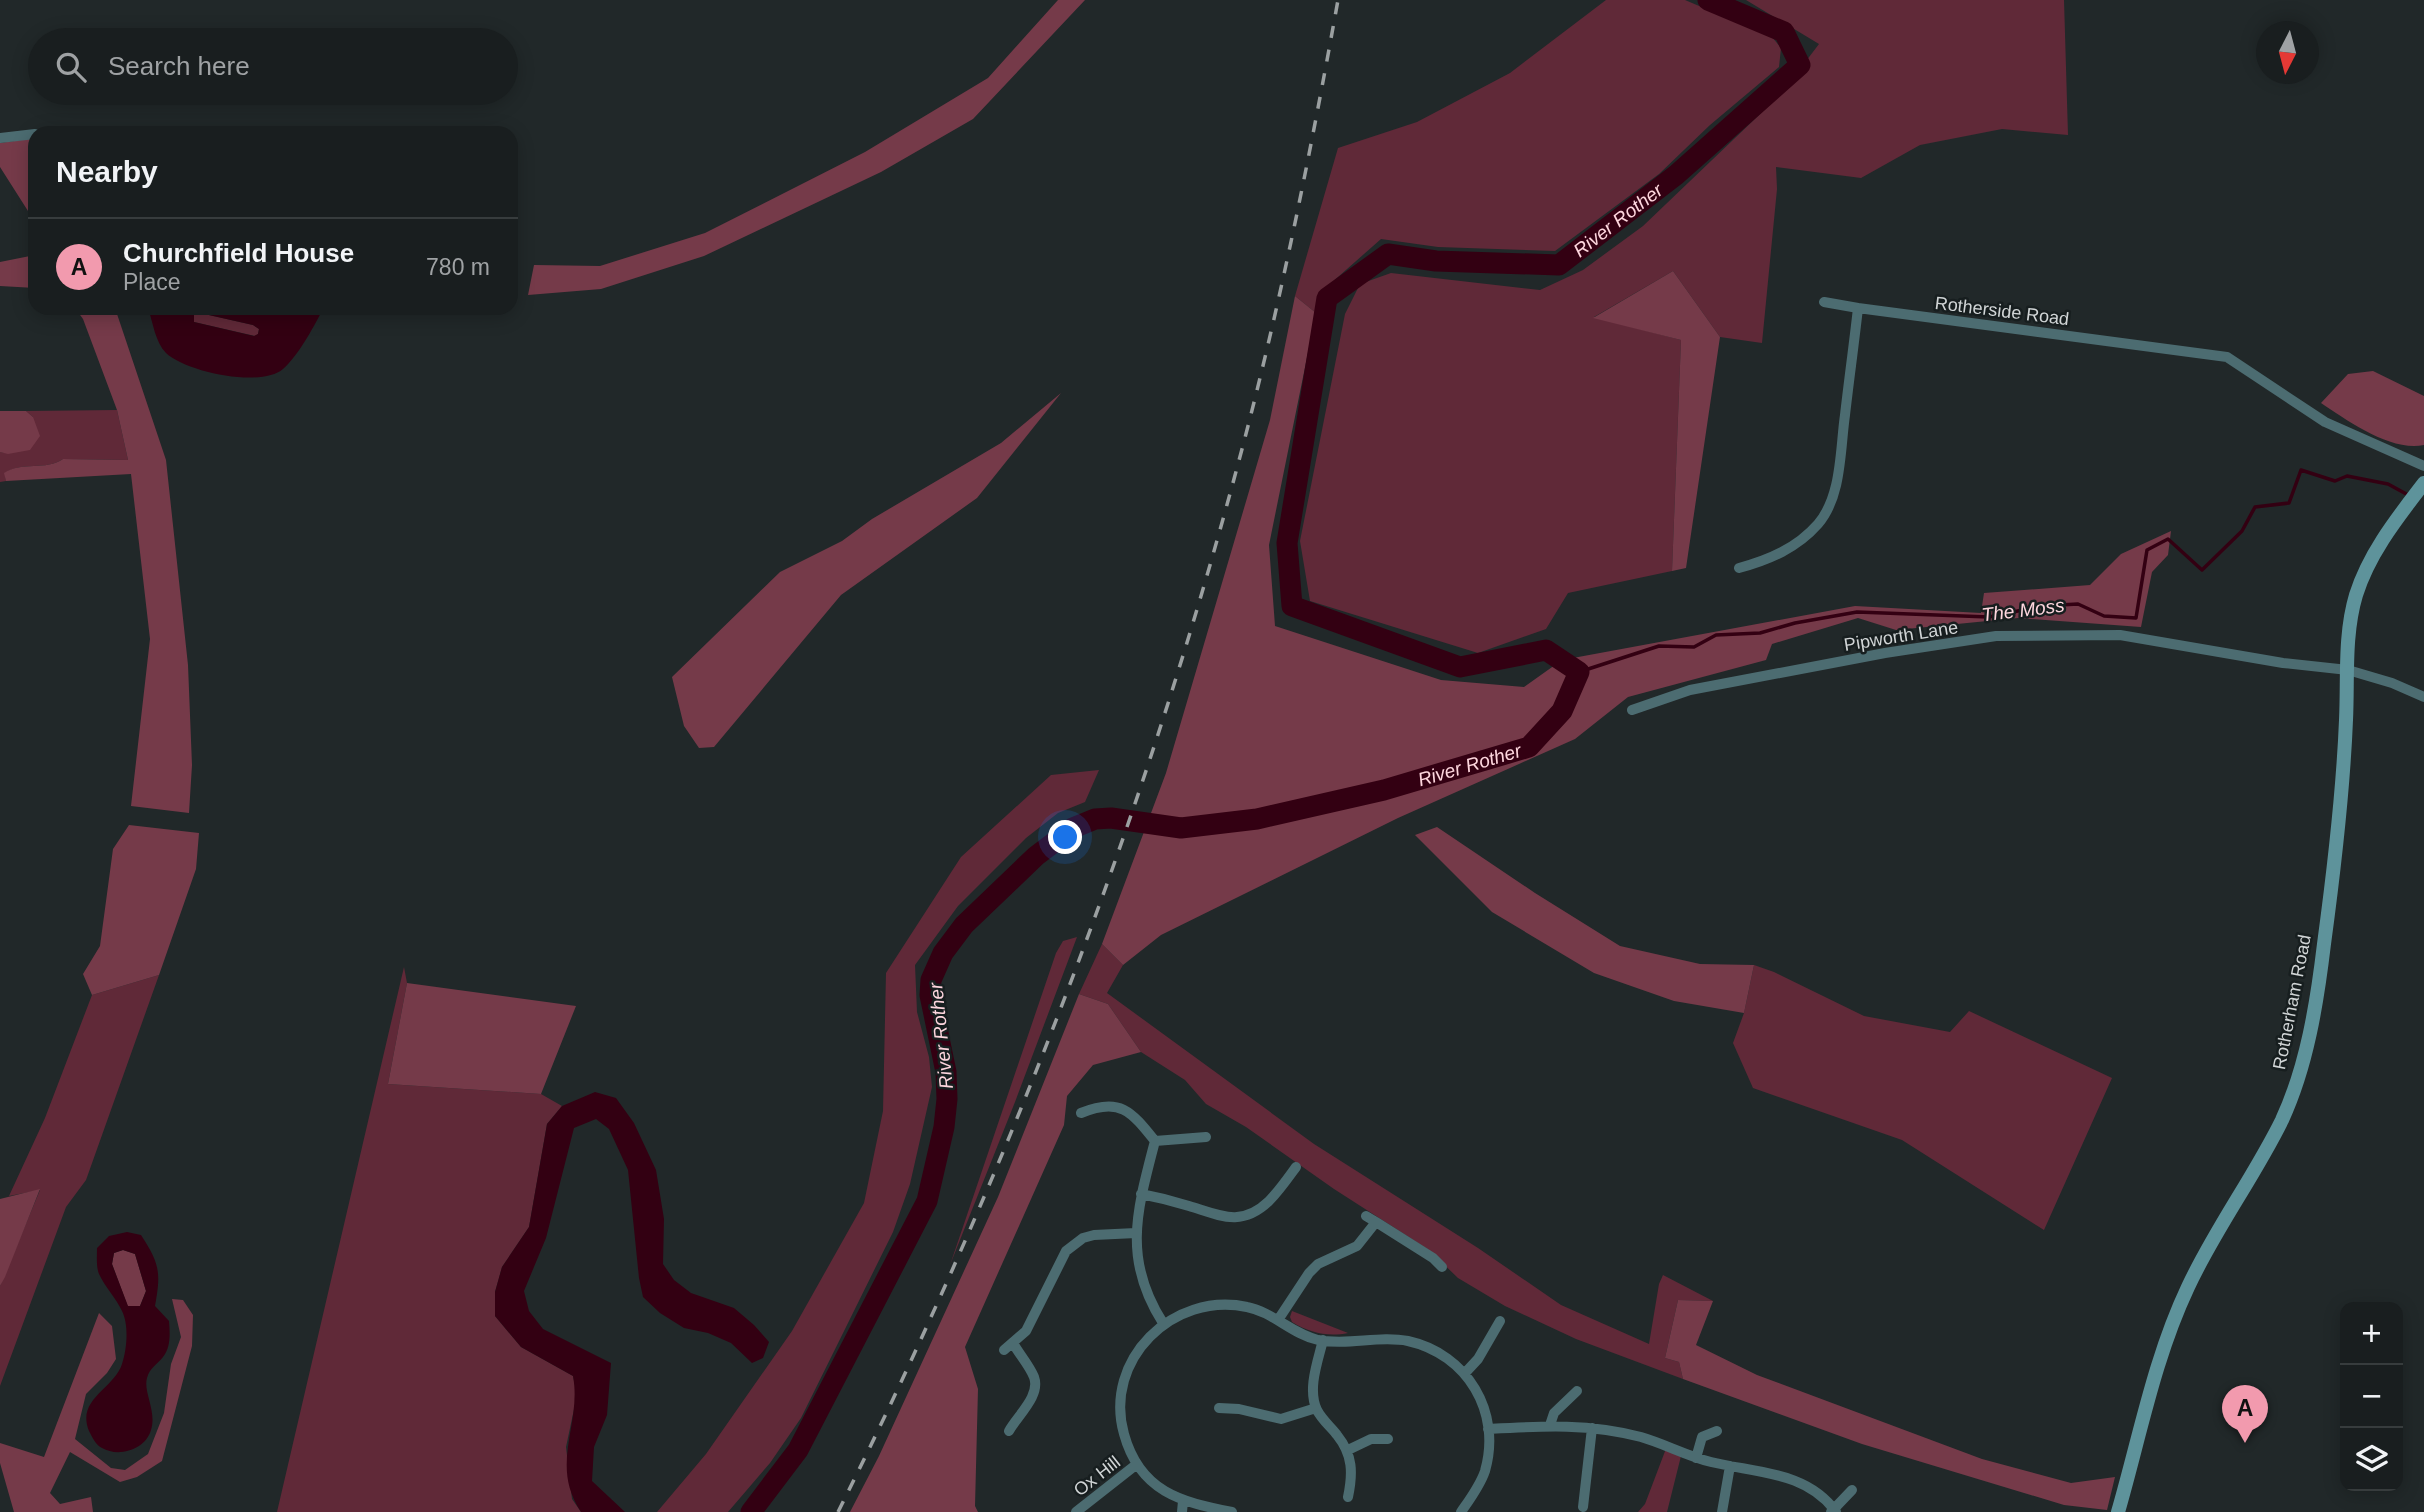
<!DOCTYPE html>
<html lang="en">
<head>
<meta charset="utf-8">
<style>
	body { margin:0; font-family:Helvetica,sans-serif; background:#262b2c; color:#f1f3f6 }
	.controls { position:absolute; right:21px; bottom:21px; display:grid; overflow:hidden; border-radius:14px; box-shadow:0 4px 18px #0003 }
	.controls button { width:63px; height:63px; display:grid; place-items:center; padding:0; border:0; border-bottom:2px solid #373c3d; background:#191e1f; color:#f1f3f6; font:35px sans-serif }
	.compass { position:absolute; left:2256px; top:21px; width:63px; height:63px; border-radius:50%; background:#191e1f; box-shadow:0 4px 18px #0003; rotate:186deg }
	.you { position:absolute; left:1066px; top:838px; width:24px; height:24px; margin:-18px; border:5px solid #fff; border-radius:50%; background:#1a73e8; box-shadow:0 0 0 10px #1a73e833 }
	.badge { display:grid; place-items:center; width:46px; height:46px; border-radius:50%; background:#f29aae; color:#111; font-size:23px; font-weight:700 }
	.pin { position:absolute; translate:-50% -58px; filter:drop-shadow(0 2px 4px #0008) }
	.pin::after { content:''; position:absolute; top:37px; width:24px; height:21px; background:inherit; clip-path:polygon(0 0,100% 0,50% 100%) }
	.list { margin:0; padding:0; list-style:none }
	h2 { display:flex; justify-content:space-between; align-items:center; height:91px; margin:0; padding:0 28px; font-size:30px }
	h2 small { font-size:23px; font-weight:400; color:#9fa2a4 }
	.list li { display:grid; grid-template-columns:46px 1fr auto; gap:21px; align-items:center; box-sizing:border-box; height:98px; padding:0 28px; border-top:2px solid #373c3d }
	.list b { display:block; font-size:26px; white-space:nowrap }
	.list p { margin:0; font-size:23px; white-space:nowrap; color:#9fa2a4 }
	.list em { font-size:23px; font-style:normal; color:#9fa2a4 }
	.icon { flex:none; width:38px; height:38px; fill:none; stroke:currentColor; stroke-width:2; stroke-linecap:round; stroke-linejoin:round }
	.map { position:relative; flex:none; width:2424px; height:1512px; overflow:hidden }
	.search { position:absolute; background:#191e1f; box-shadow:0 4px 18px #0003; left:28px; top:28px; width:490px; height:77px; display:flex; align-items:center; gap:18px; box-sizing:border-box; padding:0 24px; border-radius:38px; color:#9fa2a4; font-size:26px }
	.panel { position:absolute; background:#191e1f; box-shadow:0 4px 18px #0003; left:28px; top:126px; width:490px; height:189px; border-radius:21px }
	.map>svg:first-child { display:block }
</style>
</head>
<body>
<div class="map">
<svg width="2424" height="1512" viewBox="0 0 2424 1512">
	<rect width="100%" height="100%" fill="#212829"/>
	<path fill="#602938" d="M1606,0H1685L1772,37L1781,48L1779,67L1710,125L1659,174L1555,251L1438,247L1381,239L1321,292L1316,313L1295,296L1338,148L1417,122L1510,73Z
		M1746,0H2064L2068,135L2002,129L1920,145L1861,178L1776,167L1777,189L1762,343L1720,337L1673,271L1594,317L1681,340L1672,571L1568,593L1546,629L1478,653L1310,601L1300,541L1345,314L1360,284L1391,273L1540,290L1583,270L1643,226L1781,94L1819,44Z
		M200,313L253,325L259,329L258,334L255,336L194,322V314Z
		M117,410L128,460L63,459C46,471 22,461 5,473L6,481L0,482V452L8,453L33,417L26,411Z
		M1099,770L1085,802L1058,813L1026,838L958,906L915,965L917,1012L929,1057L932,1087L910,1184L893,1232L801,1418L770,1463L728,1512H657L706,1454L792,1331L864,1203L883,1111L886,973L961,857L1051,775Z
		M1077,937L1015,1102L950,1265L1056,953L1063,941Z
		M1102,944L1123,965L1107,993L1314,1144L1478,1248L1561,1305L1649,1344L1659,1284L1663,1275L1713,1301L1678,1300L1665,1358L1679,1362L1683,1379L1576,1339L1505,1306L1458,1278L1429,1250L1334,1189L1246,1127L1206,1104L1185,1080L1141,1052L1108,1004L1079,994Z
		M1754,965L1774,972L1864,1016L1950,1032L1969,1011L2112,1078L2044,1230L1902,1140L1753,1088L1733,1043L1744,1013Z
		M404,967L407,983L388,1084L541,1094L562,1106L547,1124L529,1227L502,1267L495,1292V1316L521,1347L573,1376L577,1395L566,1447L572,1499L581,1512H277Z
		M159,975L86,1180L66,1207L0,1386V1286L40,1190L9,1196L45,1118L92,995Z
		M1292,1311L1348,1333C1328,1337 1310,1333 1292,1322L1290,1317Z
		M1667,1446L1682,1452L1667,1512H1638L1645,1504Z"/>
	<path fill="#753a49" d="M1058,0H1085L973,119L881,172L704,256L601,289L528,295L534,265L600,266L705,233L865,152L988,78Z
		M35,138V222L0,167V143Z
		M35,255V288L0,286V262Z
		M1673,271L1720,337L1686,568L1672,571L1681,340L1593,318Z
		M1295,296L1316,313L1269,545L1275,626L1441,680L1524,687L1562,660L1855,606L1981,613L1984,593L2090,585L2121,554L2171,531L2168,555L2152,572L2141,627L2018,618L1896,630L1858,618L1772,644L1766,660L1628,697L1575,739L1398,818L1161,935L1123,965L1102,944L1166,773L1270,420Z
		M75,308H115L166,460L188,665L192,765L189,813L131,806L150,639L131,474L6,481L4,473C22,461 46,471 63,459L128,460L117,410L83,319Z
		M2373,371L2424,396V445C2391,452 2348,421 2321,403L2348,374Z
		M1061,393L977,498L841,595L714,747L699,748L684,726L672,677L780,572L842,541L872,519L1001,443Z
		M0,411H26L33,417L40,436L30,450L8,454L0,452Z
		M129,825L199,833L196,869L159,975L92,995L83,974L100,946L113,849Z
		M1437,827L1535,893L1620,946L1700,964L1754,965L1744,1013L1674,1001L1594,973L1492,912L1415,835Z
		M407,983L576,1006L541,1094L388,1084Z
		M1079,994L1108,1004L1141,1052L1093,1065L1067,1096L1064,1125L965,1347L978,1389L975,1506L978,1512H850L879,1456L998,1197Z
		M40,1189L5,1277L0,1286V1199Z
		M123,1250L135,1254L146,1291L140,1306L128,1307L112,1264L114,1253Z
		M172,1299L183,1300L193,1315L192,1346L162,1461L137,1477L120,1482L70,1452L50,1493L60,1504L91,1497L93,1512H14L0,1463V1443L44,1457L99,1313L112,1326L116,1359L107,1373L86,1394L75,1439L111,1468L125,1470L148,1454L164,1413L171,1364L181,1337Z
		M1678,1300L1713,1301L1696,1345L1757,1375L1982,1459L2071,1483L2115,1477L2107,1510L2064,1505L1862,1444L1683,1379L1679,1362L1665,1358Z"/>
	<path fill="#330012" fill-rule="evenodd" d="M148,308H321L322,311C313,328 298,356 283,369C261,388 186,372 166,353C155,342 153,322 148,308ZM200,313L253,325L259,329L258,334L254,336L194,322V314Z
		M595,1092L616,1098L634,1123L656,1170L664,1219L663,1264L674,1280L691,1293L734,1308L754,1325L769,1342L763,1358L752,1363L731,1343L708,1333L684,1328L660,1313L643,1297L639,1278L628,1170L609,1129L596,1119L574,1128L546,1238L524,1291L529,1311L543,1329L611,1363L607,1415L594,1447L592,1481L625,1512H581C549,1464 582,1425 573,1376L521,1347L495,1316V1292L502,1267L529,1227L547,1124L562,1106Z
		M127,1232L141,1235C160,1264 161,1273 155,1306L169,1321C170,1333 171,1347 163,1357C157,1365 150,1367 147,1378C143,1392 157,1411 151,1430C146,1449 119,1458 102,1448C96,1445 92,1437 89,1431C76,1399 114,1389 122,1364C127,1349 129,1325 122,1311C116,1298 105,1287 99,1274C96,1267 97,1256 97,1248L109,1236ZM123,1250L135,1254L146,1291L140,1306H128L112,1264L114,1253Z"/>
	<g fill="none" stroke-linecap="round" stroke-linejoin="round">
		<path stroke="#330012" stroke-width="3.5" d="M1579,672L1659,646L1694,647L1716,635L1760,633L1795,623L1857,612L1989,617L2042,606L2078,604L2104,616L2136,618L2147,550L2168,539L2202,570L2242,531L2255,507L2289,503L2301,470L2335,481L2347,476L2388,484L2410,496"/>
		<path stroke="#330012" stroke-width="21" id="s1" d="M751,1512L798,1450L927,1201L944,1127L947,1099L946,1072L930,995L931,980L943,953L964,925L1036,856L1073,828L1095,819L1111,818L1181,828L1257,819L1384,790L1529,747L1562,711L1579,672L1546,650L1460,667L1292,606L1287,543L1327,298L1388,254L1436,261L1559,265L1676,175L1800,65L1784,32L1708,0"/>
		<path stroke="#4c6c71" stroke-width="10" d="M0,138L35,134
			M1824,302L1858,308
			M1739,568C1769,560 1797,548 1818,524C1842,496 1840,450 1845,415C1849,380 1854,344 1858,308L2227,357L2325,422L2424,466
			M1632,710L1690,690L1885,653L1996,636L2120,635L2283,663L2348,670L2392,683L2424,697
			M1081,1113C1120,1097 1131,1111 1155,1141
			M1155,1141C1137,1210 1122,1259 1163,1323
			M1155,1141L1206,1137
			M1141,1194C1157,1197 1173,1201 1189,1206C1219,1215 1241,1228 1269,1201C1279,1191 1288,1178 1296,1167
			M1376,1222L1433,1258L1442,1267
			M1278,1320L1309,1273L1318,1264L1357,1246L1376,1222L1366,1216
			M1323,1340C1318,1361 1307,1389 1317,1410C1322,1420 1331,1427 1337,1435C1353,1455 1353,1473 1348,1497
			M1004,1350L1026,1331L1066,1251L1083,1238L1094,1235L1136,1233
			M1465,1373L1478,1359L1500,1321
			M1219,1408L1239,1409L1281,1419L1316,1408
			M1550,1425L1554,1413L1577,1391
			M1488,1429C1542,1426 1588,1423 1641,1437C1665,1444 1687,1456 1711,1462C1756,1473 1807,1471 1836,1512
			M1009,1431C1017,1416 1041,1396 1034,1377C1029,1365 1019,1354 1013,1343
			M1348,1450L1371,1439H1388
			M1696,1458L1702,1437L1717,1431
			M1583,1507L1592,1428
			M1076,1512L1137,1464
			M1182,1512L1183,1501
			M1232,1512C1181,1502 1140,1492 1124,1434C1103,1360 1173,1291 1247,1307C1273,1312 1292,1334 1318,1340C1349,1346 1378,1335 1408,1341C1467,1354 1502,1412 1485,1471C1480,1486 1470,1499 1461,1512
			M1722,1512L1730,1466
			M1831,1512L1852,1490"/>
		<path stroke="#5e939b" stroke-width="14" d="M2118,1512C2140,1436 2154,1359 2188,1287C2215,1229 2254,1177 2282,1120C2307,1066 2317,1003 2324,944C2334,870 2343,795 2346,720C2348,679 2344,635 2356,595C2369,553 2398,517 2424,483"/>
		<path stroke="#9ba0a1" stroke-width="3.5" stroke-dasharray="12 12" stroke-linecap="butt" d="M838,1512C1003,1182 1138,835 1234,479C1277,321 1309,161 1338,0"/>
	</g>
	<g text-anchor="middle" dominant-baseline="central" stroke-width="5" stroke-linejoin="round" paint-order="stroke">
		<g font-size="18" fill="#d1d5d6" stroke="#171e1f">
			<text transform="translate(2002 311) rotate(7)">Rotherside Road</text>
			<text transform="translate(1901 636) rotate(-9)">Pipworth Lane</text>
			<text transform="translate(2292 1002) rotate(-79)">Rotherham Road</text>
			<text transform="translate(1097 1476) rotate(-38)">Ox Hill</text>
		</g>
		<g font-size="19" font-style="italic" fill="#fed6de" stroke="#171e1f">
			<text stroke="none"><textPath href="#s1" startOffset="2292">River Rother</textPath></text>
			<text transform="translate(2023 610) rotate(-7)">The Moss</text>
			<text stroke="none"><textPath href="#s1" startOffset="1200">River Rother</textPath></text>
			<text transform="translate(941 1036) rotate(-96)">River Rother</text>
		</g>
	</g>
</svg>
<div class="controls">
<button>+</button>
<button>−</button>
<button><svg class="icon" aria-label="layers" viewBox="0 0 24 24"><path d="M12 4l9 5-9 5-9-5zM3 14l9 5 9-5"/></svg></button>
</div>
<svg class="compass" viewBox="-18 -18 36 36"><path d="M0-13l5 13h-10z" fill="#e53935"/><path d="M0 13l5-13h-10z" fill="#9fa2a4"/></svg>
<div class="you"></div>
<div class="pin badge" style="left:2245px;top:1443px">A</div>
<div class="search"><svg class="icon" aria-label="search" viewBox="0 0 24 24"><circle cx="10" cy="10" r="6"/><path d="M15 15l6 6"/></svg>Search here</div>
<section class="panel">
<h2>Nearby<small></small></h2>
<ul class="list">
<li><span class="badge">A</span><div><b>Churchfield House</b><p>Place</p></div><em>780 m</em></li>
</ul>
</section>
</div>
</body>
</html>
